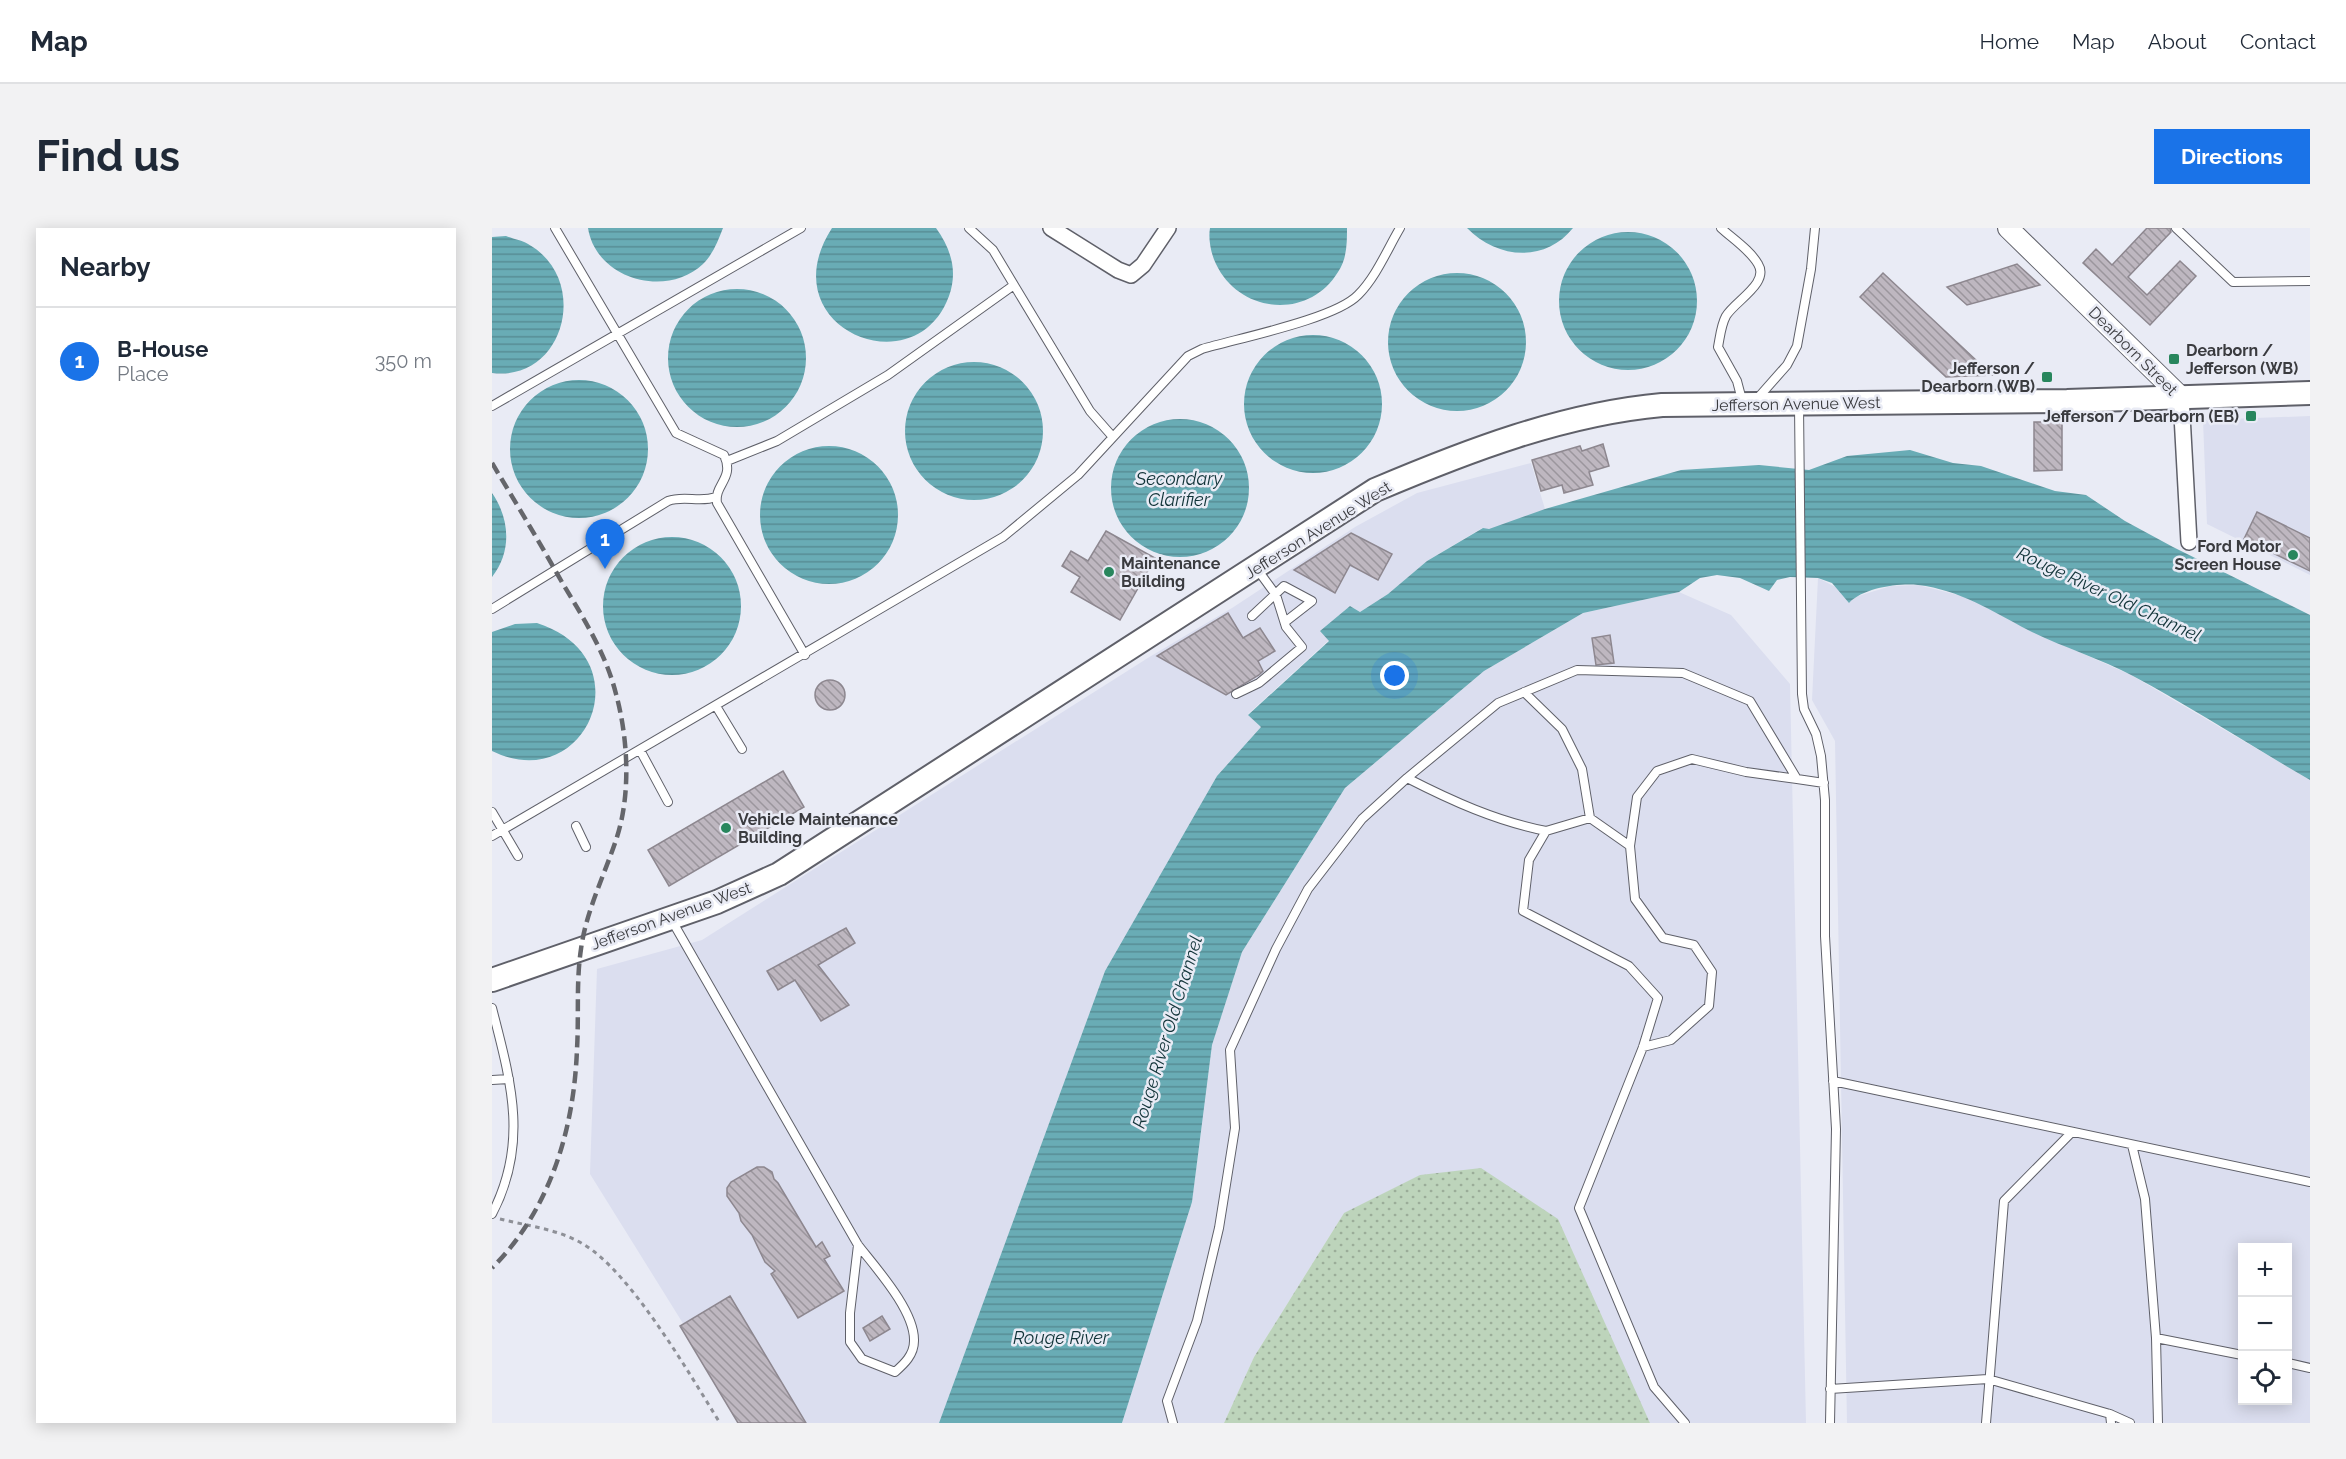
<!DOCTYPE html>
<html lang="en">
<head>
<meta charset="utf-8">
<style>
	body { margin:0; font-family:Raleway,sans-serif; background:#f2f2f3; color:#1f2937 }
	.controls { position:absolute; right:18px; bottom:18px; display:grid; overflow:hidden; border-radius:0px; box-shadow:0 3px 15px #0003 }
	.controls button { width:54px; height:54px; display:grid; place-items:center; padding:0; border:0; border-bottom:2px solid #e0e1e3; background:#fff; color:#1f2937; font:30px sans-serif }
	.you { position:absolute; left:903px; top:448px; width:21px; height:21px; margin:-15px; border:4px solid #fff; border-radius:50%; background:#1a73e8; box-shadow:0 0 0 9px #1a73e833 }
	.badge { display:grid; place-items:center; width:39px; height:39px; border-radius:50%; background:#1a73e8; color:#fff; font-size:20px; font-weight:700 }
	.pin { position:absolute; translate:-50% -50px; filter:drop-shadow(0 2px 3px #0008) }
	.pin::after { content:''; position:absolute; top:32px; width:21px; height:18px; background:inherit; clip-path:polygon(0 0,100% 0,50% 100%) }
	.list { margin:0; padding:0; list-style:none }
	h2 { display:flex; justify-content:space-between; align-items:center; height:78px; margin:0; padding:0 24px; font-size:26px }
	h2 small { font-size:20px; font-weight:400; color:#747a83 }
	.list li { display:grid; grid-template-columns:39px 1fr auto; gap:18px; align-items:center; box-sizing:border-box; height:108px; padding:0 24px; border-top:2px solid #e0e1e3 }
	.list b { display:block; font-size:22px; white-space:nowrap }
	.list p { margin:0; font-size:20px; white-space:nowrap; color:#747a83 }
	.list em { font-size:20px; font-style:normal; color:#747a83 }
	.icon { flex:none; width:33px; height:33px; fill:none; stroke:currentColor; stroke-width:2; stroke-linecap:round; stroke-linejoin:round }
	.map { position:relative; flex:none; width:1818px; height:1195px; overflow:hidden; border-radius:0px }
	header { display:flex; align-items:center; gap:36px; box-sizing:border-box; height:84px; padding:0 30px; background:#fff; border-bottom:2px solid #e0e1e3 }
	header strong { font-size:28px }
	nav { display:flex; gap:33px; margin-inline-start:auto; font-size:21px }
	.intro { display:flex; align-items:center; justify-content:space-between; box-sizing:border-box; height:144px; padding:0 36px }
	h1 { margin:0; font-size:42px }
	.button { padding:15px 27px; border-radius:0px; background:#1a73e8; color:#fff; font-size:21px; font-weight:700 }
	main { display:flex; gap:36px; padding:0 36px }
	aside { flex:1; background:#fff; border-radius:0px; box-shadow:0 3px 15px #0003 }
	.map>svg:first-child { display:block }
</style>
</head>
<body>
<header>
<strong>Map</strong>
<nav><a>Home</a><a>Map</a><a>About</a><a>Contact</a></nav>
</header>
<div class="intro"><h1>Find us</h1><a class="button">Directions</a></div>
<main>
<aside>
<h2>Nearby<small></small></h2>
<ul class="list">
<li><span class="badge">1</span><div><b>B-House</b><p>Place</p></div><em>350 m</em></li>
</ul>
</aside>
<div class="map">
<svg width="1818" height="1195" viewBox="0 0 1818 1195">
	<defs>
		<pattern id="grass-dots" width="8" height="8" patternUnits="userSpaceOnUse" patternTransform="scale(1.5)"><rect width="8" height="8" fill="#bdd4bb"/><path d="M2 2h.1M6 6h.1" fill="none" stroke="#9bad99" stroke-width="1.8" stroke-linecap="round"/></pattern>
		<pattern id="water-rules" width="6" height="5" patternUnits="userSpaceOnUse" patternTransform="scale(1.5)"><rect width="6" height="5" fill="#69acb5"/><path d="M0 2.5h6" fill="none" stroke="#578d95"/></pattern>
		<pattern id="building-back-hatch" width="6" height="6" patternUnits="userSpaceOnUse" patternTransform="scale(1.5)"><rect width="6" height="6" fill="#beb7c0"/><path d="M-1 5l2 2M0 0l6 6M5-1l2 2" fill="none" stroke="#9b969d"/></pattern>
	</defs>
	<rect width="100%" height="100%" fill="#e9ebf5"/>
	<path fill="#dbdeef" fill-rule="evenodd" d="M1818,188V347L1715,296L1711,192Z
		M1039,235L1053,281L997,302L990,300L935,333L896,366L868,384L858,378L829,403L837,412L756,486L769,499L725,548L613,743L447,1195H253L98,946L105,741L210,712L659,428L740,380L863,299L925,265Z
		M1326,350L1363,369L1399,358L1426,357L1478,370L1537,402L1639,447L1818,552V1195H1355L1343,513L1320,472ZM1750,1020H1796V1172H1750Z
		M1187,364L1239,387L1298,456L1314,1195H1158L1146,1172L852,985L762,1129L732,1195H630L700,974L720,817L750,724L853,560L992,443L1091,385Z"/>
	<path fill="url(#grass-dots)" d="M989,940L1066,991L1158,1195H732L762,1129L852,985L928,947Z"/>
	<path fill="url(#water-rules)" d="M96,0H231C226,13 221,26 211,36C174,71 104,51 96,0Z
		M340,0H444C459,21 466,43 457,68C423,161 276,99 340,0Z
		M718,0H855C855,15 855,31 846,44C816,93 747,85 724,36C719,26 716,11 718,0Z
		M975,0H1081C1052,36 1004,30 975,0Z
		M1067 73a69 69 0 1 1 138 0a69 69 0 1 1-138 0Z
		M14,8C21,11 30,12 36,16C99,51 73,154 0,145V9Z
		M896 114a69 69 0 1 1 138 0a69 69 0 1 1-138 0Z
		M176 130a69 69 0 1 1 138 0a69 69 0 1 1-138 0Z
		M752 176a69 69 0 1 1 138 0a69 69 0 1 1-138 0Z
		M413 203a69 69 0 1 1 138 0a69 69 0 1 1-138 0Z
		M18 221a69 69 0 1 1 138 0a69 69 0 1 1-138 0Z
		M619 260a69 69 0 1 1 138 0a69 69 0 1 1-138 0Z
		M268 287a69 69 0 1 1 138 0a69 69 0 1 1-138 0Z
		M1418,222L1461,235L1489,238L1563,263L1594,267L1633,293L1681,319L1818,387V552C1759,518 1701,480 1641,448C1607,430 1570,419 1536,402C1500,383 1468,362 1426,357C1406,355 1371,360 1357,375L1340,355L1326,350L1298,349L1285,352L1277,363L1248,350L1225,347L1208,350L1187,364L1091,385L992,443L853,560L750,724L720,817L700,974L630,1195H447L613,743L725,548L769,499L756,487L837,413L828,403L858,378L868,384L896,366L935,333L991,300L997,301L1053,281L1189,242L1267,237L1317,242L1355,228Z
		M0,265C18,291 20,324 0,349Z
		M111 378a69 69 0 1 1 138 0a69 69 0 1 1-138 0Z
		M45,395C154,430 94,569 0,523V404L23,396Z"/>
	<path fill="url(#building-back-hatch)" stroke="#8d878f" stroke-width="1.5" d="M1655,0H1678L1679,4L1636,49L1655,67L1688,33L1704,48L1658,97L1591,35L1604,21L1620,37Z
		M1525,36L1548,57L1475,77L1455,59Z
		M1391,45L1500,147L1454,149L1368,69Z
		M1542,194H1570V242L1542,243Z
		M1111,216L1117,238L1097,244L1101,257L1072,265L1070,257L1049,263L1040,232L1088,218L1090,223Z
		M1765,284L1818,310V343L1752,311Z
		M614,303L663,330L628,392L579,364L588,349L570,338L579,323L596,333Z
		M859,305L900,326L886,352L858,337L843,365L802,342Z
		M736,385L751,410L768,400L783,423L766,433L771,443L767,447L734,467L665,428Z
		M1118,407L1122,435L1104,437L1100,410Z
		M323 467a15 15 0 1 1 30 0a15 15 0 1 1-30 0Z
		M291,543L312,579L177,658L156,622Z
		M354,700L363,715L326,737L357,777L329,793L303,752L286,762L275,743Z
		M265,939H272L280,944L282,951L286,955L324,1019L330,1014L338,1028L332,1031L352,1063L306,1090L279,1046L283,1043L273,1034L260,1007L249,993L247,985L235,968V960L239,954Z
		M238,1068L314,1195H246L188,1098Z
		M390,1088L398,1101L378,1113L371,1100Z"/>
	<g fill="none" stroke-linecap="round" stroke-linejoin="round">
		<g stroke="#5f6069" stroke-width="10">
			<path id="service" d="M63,0L184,205L232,227C243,251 222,256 225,275L313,427
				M477,0L501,22L522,57
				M1229,0C1241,11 1258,22 1266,36C1278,55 1243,73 1234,88C1229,97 1228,109 1226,119L1245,153L1250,172
				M1684,0L1741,54L1818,53
				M1264,172L1295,137L1305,118L1319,41L1323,0
				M1307,177L1310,466L1312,481L1324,506L1329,528L1333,572V708L1344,901L1338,1195
				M0,178L309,0
				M235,233L285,213L396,147L522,57L598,183L620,208
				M0,381L176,273C192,267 208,275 224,269
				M760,388L792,358L820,373L793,394
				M1032,464L1070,501L1090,541L1098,590
				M744,466L767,455L810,419L794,399L784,367L765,341
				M224,478L250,521
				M148,522L176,574
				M915,550L1006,475L1085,442L1191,445L1258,473L1305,551L1332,555
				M0,584L26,628
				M84,598L94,619
				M1054,603L1098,590L1138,618L1143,671L1171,710L1202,717L1220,744L1217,778L1179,812L1151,819
				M0,608L511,309L586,247L696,128L710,121C747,110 843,91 866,67C884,49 895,22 908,0
				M1138,618L1145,569L1165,543L1200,531L1254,544L1305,551
				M179,691L366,1017C384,1040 423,1083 422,1113C422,1127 412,1136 403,1144L370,1131L358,1114V1085L366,1017
				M0,780C19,854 37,915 0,986
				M0,852L17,851
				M1341,853L1818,954
				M1640,917L1653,971L1664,1110
				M1796,1135L1818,1140
				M1338,1161L1496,1151L1618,1186L1619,1195
				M1618,1186L1638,1195
				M681,1195L675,1173L705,1093L727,1000L743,900L738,822L784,721L816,661L870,591L915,550C960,573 1004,593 1054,603L1037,632L1031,683L1137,738L1166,770L1151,819L1087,980L1162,1159L1193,1195
				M1494,1195L1512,973L1580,904
				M1666,1195L1664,1110L1750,1127"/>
		</g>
		<g stroke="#5f6069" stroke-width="18">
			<path id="minor" d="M559,0L626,42L639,47L651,37L676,0
				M1689,169L1697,314"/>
		</g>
		<g stroke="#5f6069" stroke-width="22">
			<path id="tertiary" d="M1516,0L1689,169"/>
		</g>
		<g stroke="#5f6069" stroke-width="26">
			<path id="secondary" d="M0,752L225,674L287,646L883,262C975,223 1071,186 1170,177L1575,173L1818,165"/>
		</g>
		<path stroke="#8e9097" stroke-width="3" stroke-dasharray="4.5 4.5" stroke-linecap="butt" d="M8,991C36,998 66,1001 91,1016C139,1044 198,1147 228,1195"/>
		<use href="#service" stroke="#fff" stroke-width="8"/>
		<use href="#minor" stroke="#fff" stroke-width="15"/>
		<use href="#tertiary" stroke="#fff" stroke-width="20"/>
		<use href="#secondary" stroke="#fff" stroke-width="22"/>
		<path stroke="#65666b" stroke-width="4.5" stroke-dasharray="12 6" stroke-linecap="butt" d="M0,235C24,275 48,315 71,356C92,391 114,426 124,466C136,510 139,565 125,609C113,646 94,683 89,721C84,754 87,788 85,821C82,902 58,982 0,1040"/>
	</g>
	<g fill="#28865d" stroke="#e9ebf5" stroke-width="2">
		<rect x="1676" y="125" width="12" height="12" rx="3"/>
		<rect x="1549" y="143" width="12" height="12" rx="3"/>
		<rect x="1753" y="182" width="12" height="12" rx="3"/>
		<circle cx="1801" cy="327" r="6"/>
		<circle cx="617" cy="344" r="6"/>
		<circle cx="234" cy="600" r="6"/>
	</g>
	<g text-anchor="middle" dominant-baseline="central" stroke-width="5" stroke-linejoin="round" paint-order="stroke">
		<g font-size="16" font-weight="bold" fill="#3a3b3f" stroke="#e9ebf5" text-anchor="start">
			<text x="1694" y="122">Dearborn /<tspan x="1694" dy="18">Jefferson (WB)</tspan></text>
			<text x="1543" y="140" text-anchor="end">Jefferson /<tspan x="1543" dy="18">Dearborn (WB)</tspan></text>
			<text x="1747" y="188" text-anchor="end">Jefferson / Dearborn (EB)</text>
			<text x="1789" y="318" text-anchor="end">Ford Motor<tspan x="1789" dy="18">Screen House</tspan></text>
			<text x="629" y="335">Maintenance<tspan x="629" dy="18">Building</tspan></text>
			<text x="246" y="591">Vehicle Maintenance<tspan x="246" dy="18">Building</tspan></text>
		</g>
		<g font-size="16" fill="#3a3b3f" stroke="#e9ebf5">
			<text transform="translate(1641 123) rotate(45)">Dearborn Street</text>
			<text transform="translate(1304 176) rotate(-1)">Jefferson Avenue West</text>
			<text transform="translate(826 302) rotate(-32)">Jefferson Avenue West</text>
			<text transform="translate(179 688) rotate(-20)">Jefferson Avenue West</text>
		</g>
		<g font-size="18" font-style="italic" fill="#113338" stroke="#e9ebf5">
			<text x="687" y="250">Secondary<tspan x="687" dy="21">Clarifier</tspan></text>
			<text transform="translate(1617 366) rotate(25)">Rouge River Old Channel</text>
			<text transform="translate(675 804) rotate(-73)">Rouge River Old Channel</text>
			<text x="569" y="1109">Rouge River</text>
		</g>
	</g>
</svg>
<div class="controls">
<button>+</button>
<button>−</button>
<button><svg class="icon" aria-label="locate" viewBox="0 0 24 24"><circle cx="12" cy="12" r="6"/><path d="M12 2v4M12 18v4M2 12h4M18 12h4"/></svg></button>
</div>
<div class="you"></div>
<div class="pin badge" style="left:113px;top:341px">1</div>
</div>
</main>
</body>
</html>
